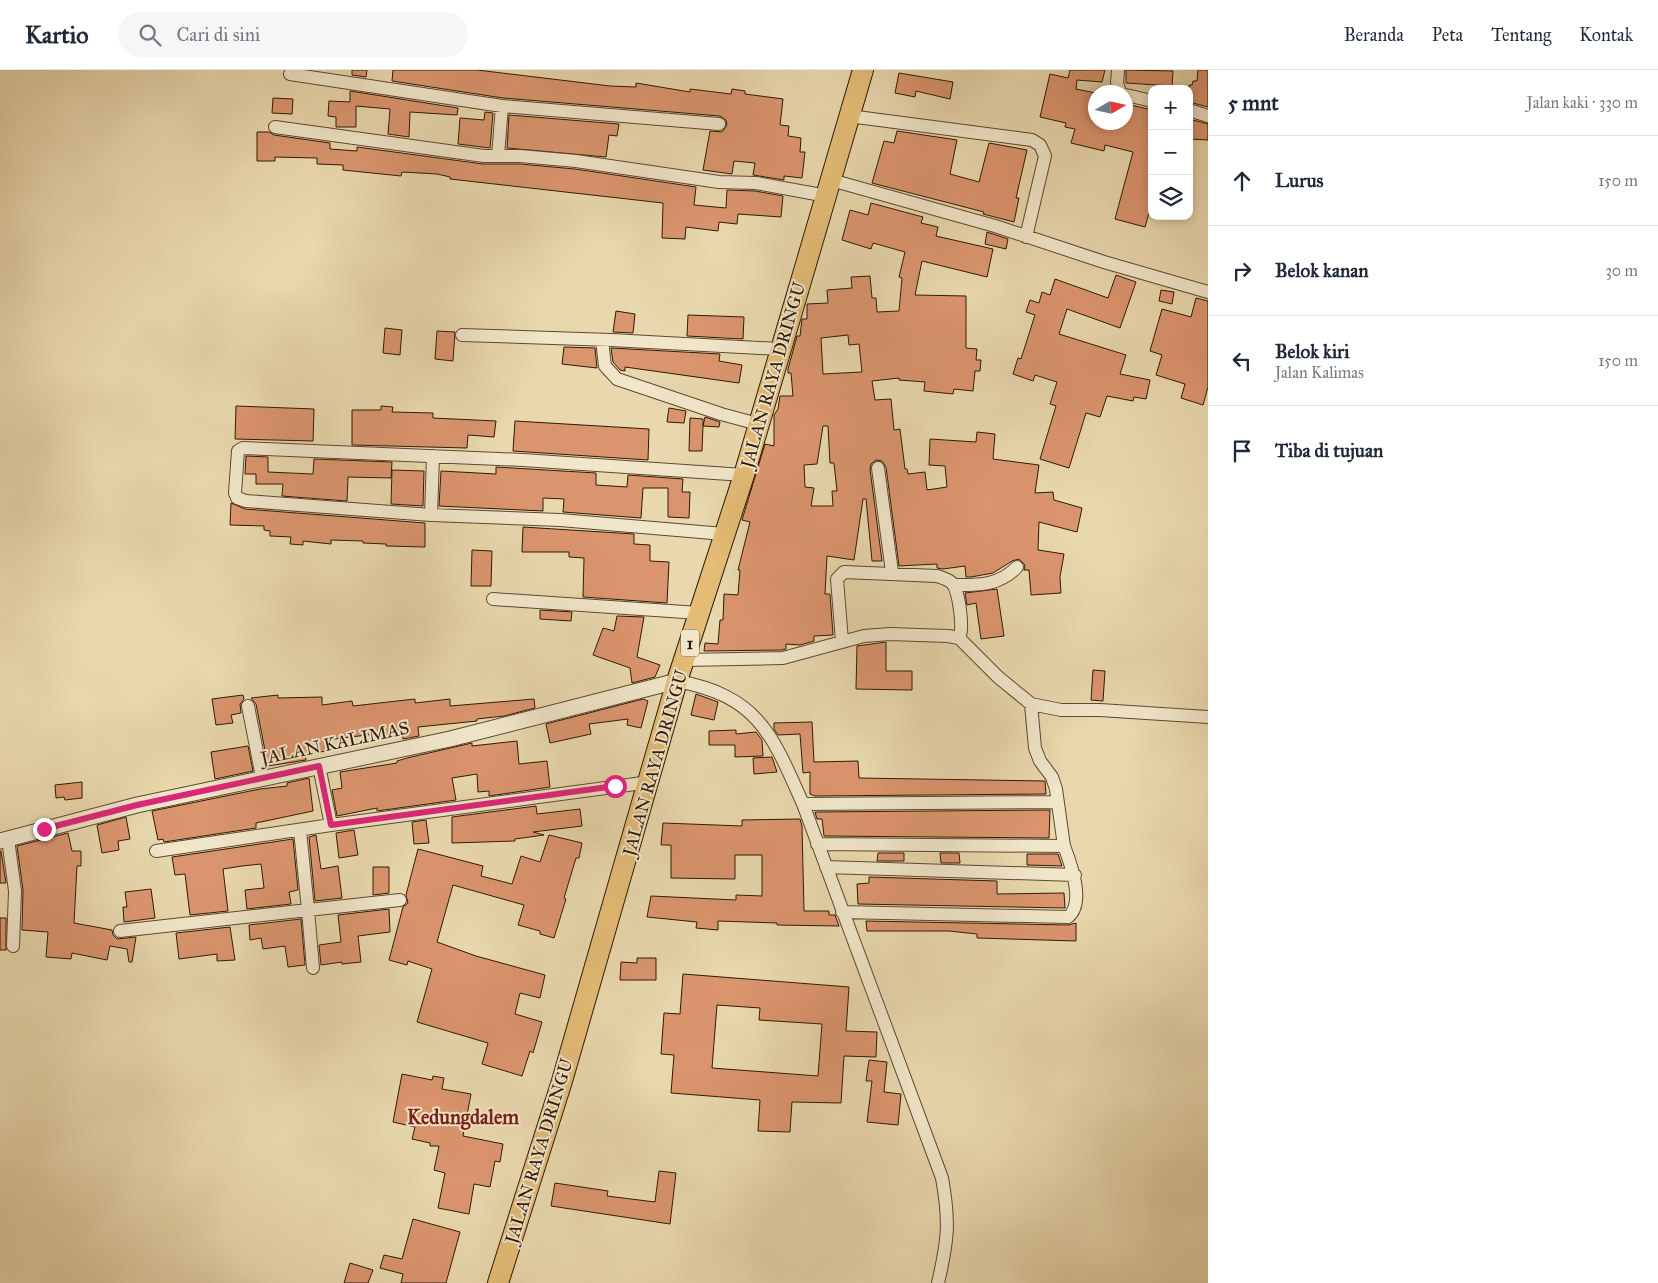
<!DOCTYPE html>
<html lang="id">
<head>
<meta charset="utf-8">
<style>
	body { margin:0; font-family:"IM FELL Great Primer",serif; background:#f6f6f7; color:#1f2937 }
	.controls { position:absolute; right:15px; top:15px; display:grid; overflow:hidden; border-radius:10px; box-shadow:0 2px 8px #0003 }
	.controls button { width:45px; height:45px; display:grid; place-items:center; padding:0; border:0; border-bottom:1px solid #e0e1e3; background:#fff; color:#1f2937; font:25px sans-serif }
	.compass { position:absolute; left:1088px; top:15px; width:45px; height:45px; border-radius:50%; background:#fff; box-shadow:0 2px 8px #0003; rotate:81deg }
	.stop { position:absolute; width:15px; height:15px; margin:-11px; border:4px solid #db2777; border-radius:50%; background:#fff }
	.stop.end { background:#db2777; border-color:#fff; box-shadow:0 1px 5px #0008 }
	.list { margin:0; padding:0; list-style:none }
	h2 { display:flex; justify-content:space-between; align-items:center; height:65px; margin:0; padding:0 20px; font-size:21px }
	h2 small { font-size:16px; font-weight:400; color:#747a83 }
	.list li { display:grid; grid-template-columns:32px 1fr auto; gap:15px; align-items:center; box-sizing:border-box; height:90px; padding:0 20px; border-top:1px solid #e0e1e3 }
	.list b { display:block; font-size:19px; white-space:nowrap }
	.list p { margin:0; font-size:16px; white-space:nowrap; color:#747a83 }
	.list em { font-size:16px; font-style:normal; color:#747a83 }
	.icon { flex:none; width:28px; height:28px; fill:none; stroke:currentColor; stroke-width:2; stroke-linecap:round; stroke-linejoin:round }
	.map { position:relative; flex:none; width:1208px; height:1213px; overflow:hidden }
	header { display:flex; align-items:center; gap:30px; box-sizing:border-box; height:70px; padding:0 25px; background:#fff; border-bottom:1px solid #e0e1e3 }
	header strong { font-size:24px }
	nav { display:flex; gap:28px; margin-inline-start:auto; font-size:18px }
	.search { width:350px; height:45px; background:#f6f6f7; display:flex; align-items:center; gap:12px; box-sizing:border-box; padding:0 18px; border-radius:28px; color:#747a83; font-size:19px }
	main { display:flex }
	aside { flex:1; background:#fff }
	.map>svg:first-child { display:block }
</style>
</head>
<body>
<header>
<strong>Kartio</strong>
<div class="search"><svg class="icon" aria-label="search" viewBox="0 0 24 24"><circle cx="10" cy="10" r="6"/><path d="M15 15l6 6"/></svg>Cari di sini</div>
<nav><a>Beranda</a><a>Peta</a><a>Tentang</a><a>Kontak</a></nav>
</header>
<main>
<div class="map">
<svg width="1208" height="1213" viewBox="0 0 1208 1213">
	<rect width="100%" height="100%" fill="#e9d8ad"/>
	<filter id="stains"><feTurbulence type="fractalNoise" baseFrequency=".004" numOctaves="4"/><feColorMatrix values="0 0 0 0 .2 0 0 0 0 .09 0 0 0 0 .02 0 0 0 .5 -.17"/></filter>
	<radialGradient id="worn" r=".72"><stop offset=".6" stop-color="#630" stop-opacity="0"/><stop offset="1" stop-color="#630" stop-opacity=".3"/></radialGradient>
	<path fill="#db956e" stroke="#2e1907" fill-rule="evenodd" d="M352,0H367L366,7L352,5Z
		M393,0H477L610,16L636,17V13L690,22V19L731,24L732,19L745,21V24L783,29L780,55L789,56L788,66L801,68L800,82H805L802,108L784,106V110L753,105L755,93L734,91L732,104L703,100L710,61L722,62L727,55L726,50L720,46L503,28L392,11Z
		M1070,0H1105L1102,12L1077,10L1076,19L1096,23V52H1126V34L1152,40V133L1145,157L1115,149L1133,82L1105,75L1104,81L1071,73L1075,59L1065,57L1066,53L1040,47L1050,4L1068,8Z
		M1126,0L1173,1L1172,16L1126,13Z
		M1198,0H1208V37L1189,32V15H1192L1193,11H1197Z
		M899,3L953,12L950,29L916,21L915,27L895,23Z
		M350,21L458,38L457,45L410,42L409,67L388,64L390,39L356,36V57H336V47L328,46L329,31L350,32Z
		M273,28L293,29L292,44L272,43Z
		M485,42L493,43L490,78L458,74L460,48L484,50Z
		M509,45L619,54L617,66L609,65L606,87L507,78Z
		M1189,49L1208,54V70L1189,69Z
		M897,61L957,70L950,104L979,112L989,73L1027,80L1016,128H1019L1014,152L983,144L984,142L872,113L884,71L894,73Z
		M257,62H269L274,65L330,73V79L357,81V77L483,94H520L575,99L696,117L694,135L726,138L727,120L755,121L783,126L781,147L738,144L737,154L719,152L718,161L686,157L685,169L662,168L663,133L450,109V107L437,104L402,102L401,106L343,100V95L317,94V88L275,87V91H257Z
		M871,133L923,147L921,153L938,157L936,166L993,179L987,207L922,191L915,225L966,226V278L977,279L976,290H981L980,301H975L973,321L954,319L953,324L924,321L925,312L899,310V308L872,311L875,330L891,329L894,360L900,359L905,399H907L908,404L925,402L927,420L947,417L945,396L929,395L930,369L976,372L977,362L995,364L993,389L1039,395L1035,423L1053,422L1054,430L1082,438L1077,462L1039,452L1038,480L1064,484L1060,507L1061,523L1031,525L1029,500H1024L1025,495L1019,489L1012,491L993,503L971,507H966L965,496L943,499L937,498V494L899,496L886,397L882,391L876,390L871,394L870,399L882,491H872L866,429H863L854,490L827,486L825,524H830L833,565L814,566V571L800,575L786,574V579L782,580L704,581L705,573L718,574L720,550H723L724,524L738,525L740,500H738L750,452L742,450L765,374L774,376V345L778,339L780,326H793L791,303H788V299L797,266H800L802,249H807V234L828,233L827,220L852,218L851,207L870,206L872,228H876L877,242L899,241L902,208L899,207L905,182L873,173L871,179L842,170L850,140L868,145ZM848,265L849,275L859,274L862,302L823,304L821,268ZM823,356H828L830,393H834L837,421H832L833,436H811L814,418L805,417L804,395L817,394Z
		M987,162L1008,169L1006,179L985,174Z
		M1116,205L1136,212L1120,258L1067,239L1059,264L1126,285L1120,304L1150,310L1146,329L1134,327L1133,331L1107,326L1100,347L1086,343L1069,398L1040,389L1056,336L1050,334L1057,312L1035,305L1033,311L1013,304L1018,288L1021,289L1035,245L1026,242L1030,230L1039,233L1042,222L1050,225L1055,209L1108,228Z
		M1161,220L1174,222L1172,234L1159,231Z
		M1196,228L1208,231V317L1203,335L1181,328L1185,314L1156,305L1162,285L1150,281L1162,239L1191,247Z
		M616,241L635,244L633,263L613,262Z
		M688,245L744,247L743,269L687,266Z
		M385,258L402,260L400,285L383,283Z
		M437,261L455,262L453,291L435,289Z
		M564,277L595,278L597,298L562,294Z
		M611,278L720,284L719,291L742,295L739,313L625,297V301L620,300L613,292Z
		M236,336L314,339L313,371L235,369Z
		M381,336L393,337L392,342L433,343V348L496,351L494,367L468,365L467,378L352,375V340H381Z
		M669,338L686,341L684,353L667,352Z
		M705,347L720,352L719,357L703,356L702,381H689L690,348L703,349V356Z
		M515,351L649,359L648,390L513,381Z
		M246,386L268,387V402L313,404L314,389L392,392L391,408L348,407L347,431L282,426L283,414H256V404H245Z
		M496,397L596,403V415L627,417L628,405L683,409L682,422H690L689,448L668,447V418H643L641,448L563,442L564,429L543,428V441L439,436L441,401L496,404Z
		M392,400L424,401L423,436L391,434Z
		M231,433L245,439L425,453V477L386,476V474L363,473V471L331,470V474L303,471V475L290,474L291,467L270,466V461L264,460V456L230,455Z
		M523,457L634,464V474L650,475V491L669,492L667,533L583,527L584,488L569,487V482H522Z
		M472,480L492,481L491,516H471Z
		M997,519L1004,566L981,569L976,533L967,535L965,523Z
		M540,540L572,542L571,551L540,549Z
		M617,546L644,547L637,587L660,595L655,607L632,613L630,598L593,585L603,558L614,561Z
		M886,572V601H912V620L856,619L857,576Z
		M1093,600L1105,601L1103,631L1091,630Z
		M696,624L718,632L714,650L691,645Z
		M243,625L244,629L240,634L241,643L231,645L233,653L216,655L212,629Z
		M278,625V628L322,627V635L352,631L353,636L415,629V633L450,629V636L534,629L535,638L504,646L477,649V651L418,657L419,666L403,669L402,664L376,667L375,664L326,670L327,681L305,684L306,690L268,696L256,634L251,628Z
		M643,629L648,631L641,658L627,655L628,649L589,654L591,664L550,673L546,654Z
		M812,652L814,692L858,691L859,708L1045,711L1046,724L815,726L810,724V702L803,703L800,664L778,665L774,659V653Z
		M736,660V664L756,662L762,670L763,686L735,687V675H709V661Z
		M517,671L519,694L547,691L550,717L489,726V721L478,722L477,704L452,708L456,730L377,741V738L337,746L332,720L342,718L340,702L397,693V691L407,688L472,673V676Z
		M248,676L253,701L215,709L211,682Z
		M772,687L777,702L754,704L753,688Z
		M309,708L313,741L256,753V758L164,772L163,769L158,770L152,741L260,719L287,716V713Z
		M82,712V728L65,730L64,727L56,728L55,715Z
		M536,736L537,744L580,739L582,756L533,762L544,765L515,769V771L452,773V747Z
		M1050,740L1049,768L824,766L822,749H817L815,742Z
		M126,747L130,769L118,771L119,780L102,783L97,755Z
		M800,749L802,756L804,841H829V845H835L839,856L777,855V853L718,851V860L696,858L697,852L647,847L651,826L736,830V825L762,826V785H735V809L671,808V775H661L663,753L742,756V750Z
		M426,750L429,773L414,774L412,752Z
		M354,760L358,785L339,788L336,763Z
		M68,763L72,781H81V796H77L74,853L112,860L113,865L117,869L136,867L132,892H129L127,879L110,876L107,890L72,883L71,889L46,887L48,862L22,860L23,820L17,776Z
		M316,765L321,799L338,796L342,828L315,831L309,767Z
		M549,765L582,773L579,788H576L564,828L566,829L554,868L540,864V861L518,855L524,835L453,815L437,872L476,886L545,905L540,928L520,923L515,944L542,952L533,983L530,981L522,1006L482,994L488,973L417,952L432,899L408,891L407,895L389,890L403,837L408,833L406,825L418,779L483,796L481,806L512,814L521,786L540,792Z
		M293,769L298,820L289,822L291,834L247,839L245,820L264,818L261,794L242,796L223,799L228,841L190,845L185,804L175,805L172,787Z
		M0,781H1L6,813H0Z
		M878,783H904V791H877Z
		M940,783H959L960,793H941Z
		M1027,784H1058L1062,796L1027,795Z
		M373,797H389V823L373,825Z
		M869,807L997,811V824L1064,823L1065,838L858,834L857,814L869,813Z
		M151,819L155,848L124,852L123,837H127L125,822Z
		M389,839L390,862L358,866L361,892L342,894V892L321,895L319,875L341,872L338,845Z
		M0,848H6V880H0Z
		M301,849L305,895L288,897L285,876L263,879L261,868L250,870L249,855Z
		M866,851L1068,855L1076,853V871L977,868V864L949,861H867Z
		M230,857L235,890L217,891V884L179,889L176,863Z
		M637,888H656V910H620L621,892L637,893Z
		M683,904L849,917L846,961L877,962L876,987L844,986L841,1033L792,1032L790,1062L758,1061L760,1030L671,1023L674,985L661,984L664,943L680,944ZM717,935L760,938L759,950L822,954L818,1006L712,998Z
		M869,990L887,992L884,1022L901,1024L898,1055L867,1052L872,1011H866Z
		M402,1004L432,1010L433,1006L444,1008L442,1019L471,1024L463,1066L503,1074L500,1092L495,1091L490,1117L474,1114L469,1144L438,1138L445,1103L434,1100L439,1076H430V1073L412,1069L415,1057L393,1052Z
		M659,1101L676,1103L670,1154L551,1136L555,1113L608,1121L607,1126L655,1132Z
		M413,1149L460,1162L446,1213H401L403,1204L380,1198L384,1185L402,1189Z
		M350,1193L373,1200L368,1213H344Z"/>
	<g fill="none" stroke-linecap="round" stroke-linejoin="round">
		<g stroke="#5d4930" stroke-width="14">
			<path id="minor" d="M1118,0L1117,13L1120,22
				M290,4L502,36L719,54
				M1126,25L1152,31
				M1189,40L1208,46
				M849,46L1032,70L1040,75L1045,86L1026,167
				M275,57L484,86H520L576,91L719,112L756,113L827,126
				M498,86L502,36
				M831,110L995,156L1104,192L1208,222
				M462,265L611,270L780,279
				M602,270L605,296L617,309L721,344L758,354
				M878,398L892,502
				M431,445L433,386
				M724,464L560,450L431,445L246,431L237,428L235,423L238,381L243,378L523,390L744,405
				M954,515C978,515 999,516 1017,497
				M493,529L699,543
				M842,571L837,509L844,502L937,506C943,508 948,509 952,513C959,521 964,559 959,568
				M685,590L783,588L864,566L890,564L948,566L959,568L998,607L1031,634L1061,640H1100L1208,647
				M677,611C758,626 772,664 803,734L942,1108C950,1152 948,1170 938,1213
				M248,636L262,707
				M319,696L331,755L650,712
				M803,734L1057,732
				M300,760L308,840L400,830
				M8,769L15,821L13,876
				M817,774L1064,776L1056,719L1052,707L1040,691L1035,678L1031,634
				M156,781L331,755
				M826,797L1075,805
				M842,842L1068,847C1086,833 1070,792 1064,776
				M120,861L308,840L313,898"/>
		</g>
		<g stroke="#5d4930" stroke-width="17">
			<path id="tertiary" d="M0,771L137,735L450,669L677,611"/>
		</g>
		<g stroke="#2e1907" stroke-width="22">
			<path id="trunk" d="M498,1213L562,1011L677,611L744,405L863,0"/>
		</g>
		<use href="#minor" stroke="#f1e6ca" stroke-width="12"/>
		<use href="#tertiary" stroke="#f1e6ca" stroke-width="15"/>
		<use href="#trunk" stroke="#e4bc76" stroke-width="20"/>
	</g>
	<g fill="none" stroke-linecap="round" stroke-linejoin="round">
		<path stroke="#db2777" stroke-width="6" d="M44,759L137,735L319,696L331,755L615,716"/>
	</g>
	<g text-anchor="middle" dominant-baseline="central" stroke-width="4" stroke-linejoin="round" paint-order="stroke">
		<rect fill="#f1e6ca" stroke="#685642" stroke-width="1" x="681" y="559.5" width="18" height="27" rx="4"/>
		<g font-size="16" font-weight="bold" fill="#2e1907">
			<text x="690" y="573">1</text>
		</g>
		<g font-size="18" fill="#2e1907" stroke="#f1e6ca">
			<text transform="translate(773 305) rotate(-74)">JALAN RAYA DRINGU</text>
			<text transform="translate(335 673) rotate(-12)">JALAN KALIMAS</text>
			<text transform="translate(655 693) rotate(-74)">JALAN RAYA DRINGU</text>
			<text transform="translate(539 1081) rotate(-73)">JALAN RAYA DRINGU</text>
		</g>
		<g font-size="20" font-weight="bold" fill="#7a1f14" stroke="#f1e6ca">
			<text x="463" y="1047">Kedungdalem</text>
		</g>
	</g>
	<rect width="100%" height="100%" filter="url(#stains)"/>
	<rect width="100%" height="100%" fill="url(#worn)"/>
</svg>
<div class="controls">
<button>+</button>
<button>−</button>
<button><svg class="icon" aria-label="layers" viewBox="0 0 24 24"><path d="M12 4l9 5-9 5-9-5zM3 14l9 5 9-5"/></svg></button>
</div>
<svg class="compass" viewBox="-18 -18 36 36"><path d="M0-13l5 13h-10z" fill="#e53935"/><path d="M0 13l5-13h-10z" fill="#747a83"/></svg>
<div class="stop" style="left:615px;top:716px"></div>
<div class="stop end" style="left:44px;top:759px"></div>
</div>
<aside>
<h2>5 mnt<small>Jalan kaki · 330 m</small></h2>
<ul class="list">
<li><svg class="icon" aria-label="ahead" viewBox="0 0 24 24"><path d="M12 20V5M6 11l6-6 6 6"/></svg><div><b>Lurus</b></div><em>150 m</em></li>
<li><svg class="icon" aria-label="right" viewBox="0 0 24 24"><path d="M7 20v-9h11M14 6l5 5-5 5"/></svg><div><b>Belok kanan</b></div><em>30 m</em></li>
<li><svg class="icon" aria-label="left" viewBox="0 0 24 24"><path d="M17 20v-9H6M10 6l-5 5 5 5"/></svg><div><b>Belok kiri</b><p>Jalan Kalimas</p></div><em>150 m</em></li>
<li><svg class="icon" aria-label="arrive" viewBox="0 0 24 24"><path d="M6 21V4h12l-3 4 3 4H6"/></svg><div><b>Tiba di tujuan</b></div></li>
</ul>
</aside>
</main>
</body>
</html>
